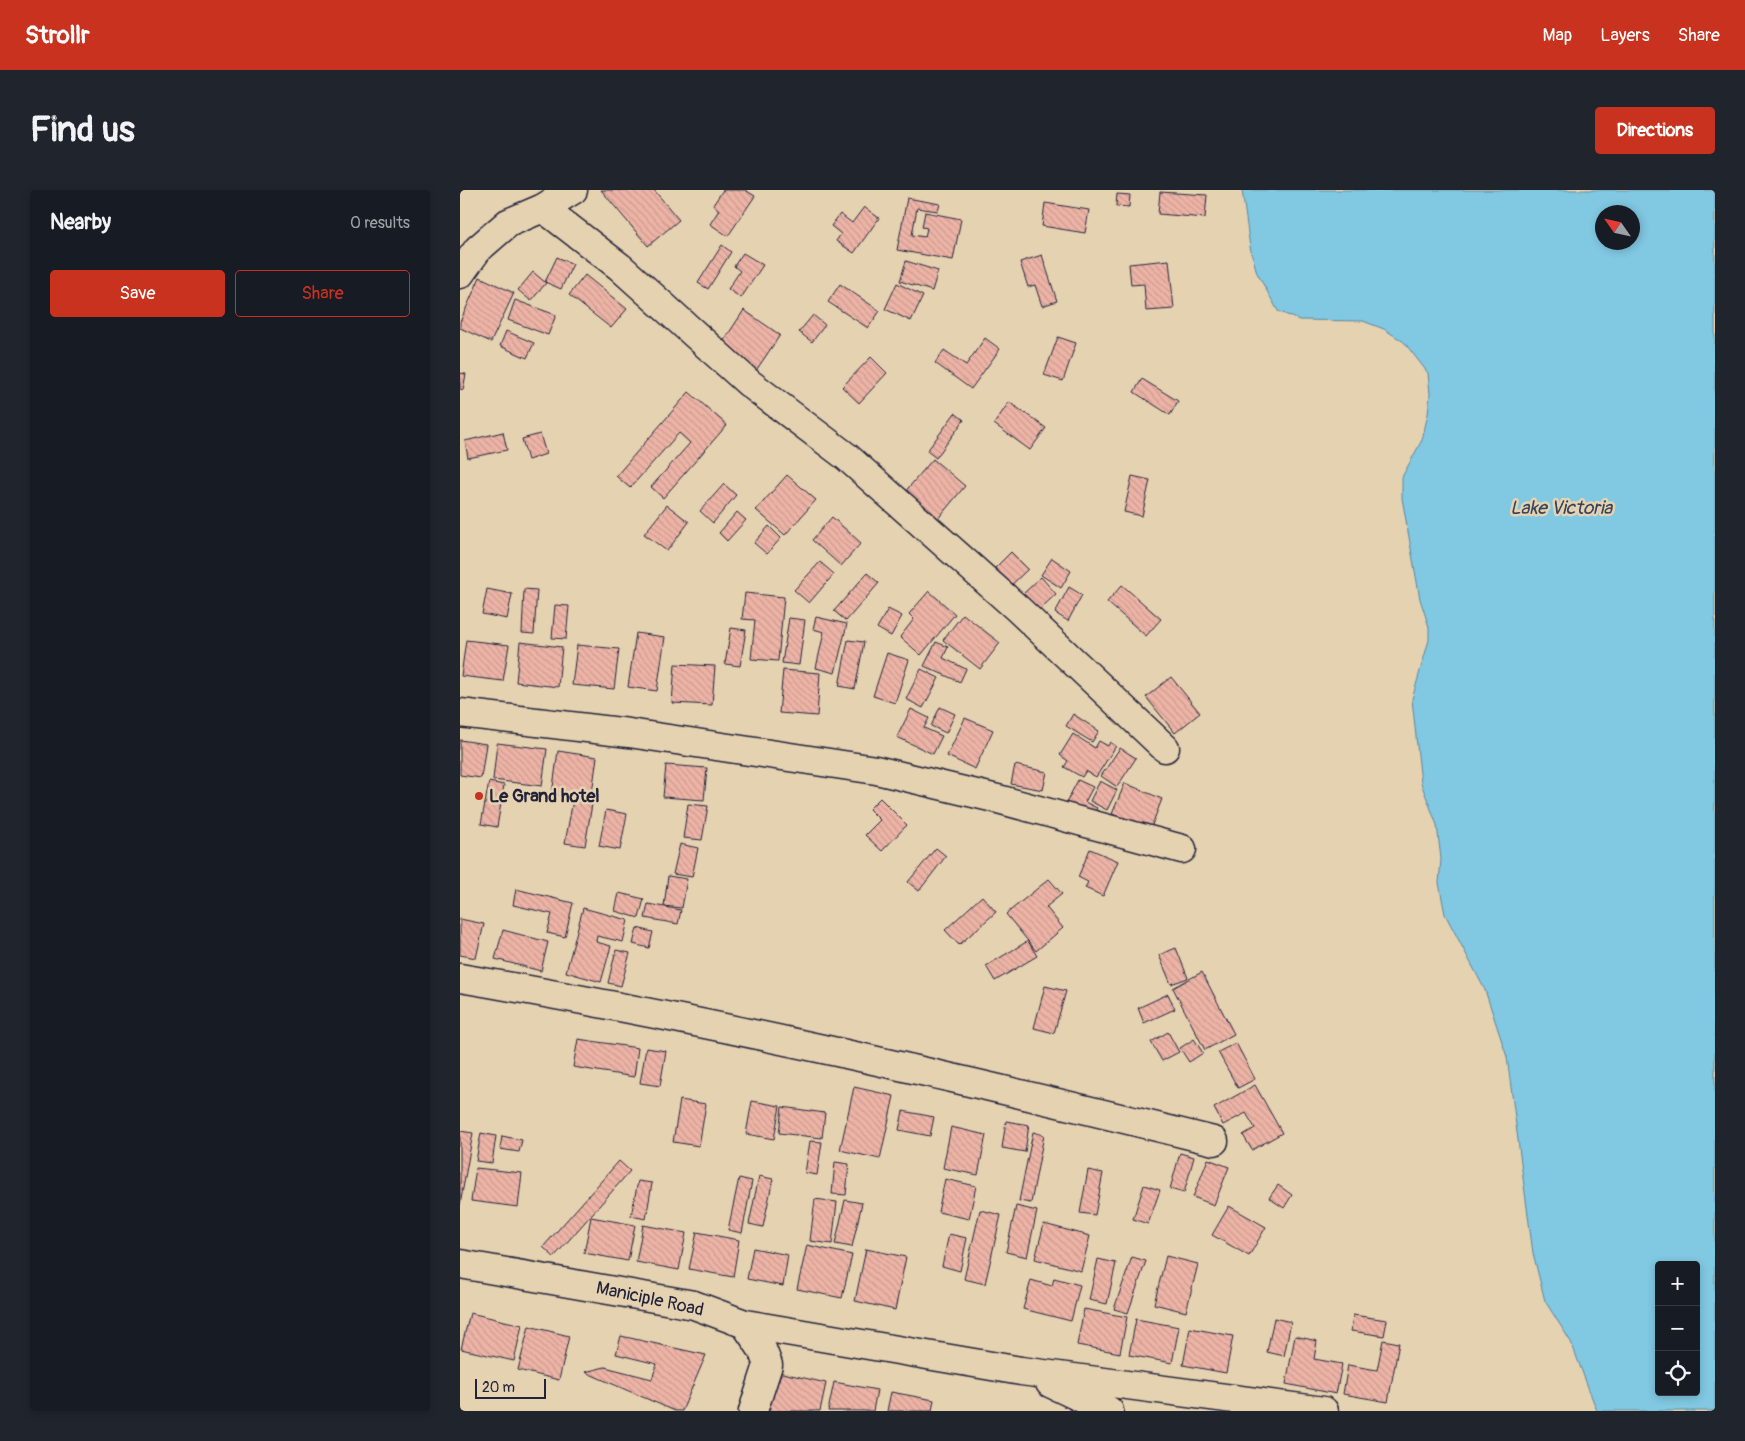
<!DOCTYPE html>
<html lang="en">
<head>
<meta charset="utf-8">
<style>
	body { margin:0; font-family:Pangolin,sans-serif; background:#20242c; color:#f1f3f6 }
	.controls { position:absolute; right:15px; bottom:15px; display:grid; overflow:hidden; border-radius:5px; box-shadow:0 2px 8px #0003 }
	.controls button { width:45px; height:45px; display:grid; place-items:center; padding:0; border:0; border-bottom:1px solid #363941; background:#171b24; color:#f1f3f6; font:25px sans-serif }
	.compass { position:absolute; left:1135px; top:15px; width:45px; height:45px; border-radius:50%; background:#171b24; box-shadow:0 2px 8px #0003; rotate:304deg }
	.scale { position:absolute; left:15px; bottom:12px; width:71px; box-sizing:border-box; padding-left:5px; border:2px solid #22223b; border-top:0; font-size:14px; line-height:18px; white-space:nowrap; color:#22223b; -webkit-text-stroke:4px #e5d2b0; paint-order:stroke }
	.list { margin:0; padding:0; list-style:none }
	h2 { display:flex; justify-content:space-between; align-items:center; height:65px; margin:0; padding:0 20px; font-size:21px }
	h2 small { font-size:16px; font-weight:400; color:#9ea1a6 }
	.actions { display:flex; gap:10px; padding:15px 20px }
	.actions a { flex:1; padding:11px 0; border:1px solid #c8321e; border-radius:5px; text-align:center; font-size:18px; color:#c8321e }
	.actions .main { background:#c8321e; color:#fff }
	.icon { flex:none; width:28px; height:28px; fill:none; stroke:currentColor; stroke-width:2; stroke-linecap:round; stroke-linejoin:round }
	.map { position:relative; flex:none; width:1255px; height:1221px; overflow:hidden; border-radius:5px }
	header { display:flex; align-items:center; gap:30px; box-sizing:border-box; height:70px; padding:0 25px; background:#c8321e; color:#fff }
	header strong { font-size:24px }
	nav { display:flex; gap:28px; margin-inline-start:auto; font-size:18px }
	.intro { display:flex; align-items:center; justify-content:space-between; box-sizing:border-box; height:120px; padding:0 30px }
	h1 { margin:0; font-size:35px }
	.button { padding:12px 22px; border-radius:5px; background:#c8321e; color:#fff; font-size:18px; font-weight:700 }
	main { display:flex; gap:30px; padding:0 30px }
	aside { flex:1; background:#171b24; border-radius:5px; box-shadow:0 2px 8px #0003 }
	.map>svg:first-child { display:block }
</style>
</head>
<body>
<header>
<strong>Strollr</strong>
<nav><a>Map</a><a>Layers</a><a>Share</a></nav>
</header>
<div class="intro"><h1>Find us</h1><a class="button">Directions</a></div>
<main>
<aside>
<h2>Nearby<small>0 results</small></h2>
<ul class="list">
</ul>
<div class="actions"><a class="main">Save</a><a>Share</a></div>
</aside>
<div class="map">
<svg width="1255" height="1221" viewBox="0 0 1255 1221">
	<defs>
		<pattern id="building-back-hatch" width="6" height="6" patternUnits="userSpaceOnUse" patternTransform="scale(1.25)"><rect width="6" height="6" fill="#edb4a6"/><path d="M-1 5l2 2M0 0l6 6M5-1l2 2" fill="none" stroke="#cb9a90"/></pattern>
	</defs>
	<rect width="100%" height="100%" fill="#e5d2b0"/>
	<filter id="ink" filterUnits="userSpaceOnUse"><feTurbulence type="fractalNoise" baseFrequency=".02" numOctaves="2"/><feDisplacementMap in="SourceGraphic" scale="10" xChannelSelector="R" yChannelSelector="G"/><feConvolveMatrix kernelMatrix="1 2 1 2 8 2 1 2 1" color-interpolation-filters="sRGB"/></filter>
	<g filter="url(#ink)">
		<path fill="#81c8e2" stroke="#5b869f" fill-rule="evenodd" d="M782,0H1255V1221H1137L1111,1152L1085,1111L1073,1063L1047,867L1025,800L985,724L979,693L981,669L977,635L961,593L952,509L969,450V437L960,409L942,308V287L962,250L968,224L970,204L968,183L944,152L924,139L903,131L839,130L818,121L797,83L790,57ZM1142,22H1172V52H1142ZM1199,1075H1236V1202H1199Z"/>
		<path fill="url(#building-back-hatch)" stroke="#22223b" d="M141,0H194L219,30L188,56Z
			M263,0H285L295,6L268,46L250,34L259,20L253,15Z
			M700,2L747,5L745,28L698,24Z
			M657,4L670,5L669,17L656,16Z
			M447,8L480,14L478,21L457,18L452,45L465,47L467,38L462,37L465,22L501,29L493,70L437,60Z
			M585,13L629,20L625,43L582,36Z
			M404,17L419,28L394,63L376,51L381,44L371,36L380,24L392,33Z
			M262,55L271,62L248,99L238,93Z
			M283,63L303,75L281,108L268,99L280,81L274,76Z
			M582,65L597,111L582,116L575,95L568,97L560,72Z
			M97,67L113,74L101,99L85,92Z
			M709,70L714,119L686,121L684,94L671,95L669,74Z
			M446,71L478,81L472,101L440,91Z
			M73,82L86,93L71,111L58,100Z
			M125,85L167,119L151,138L109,105Z
			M20,87L54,103L31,152L0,138V132Z
			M437,93L463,106L451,131L425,119Z
			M380,94L420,121L408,138L368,112Z
			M55,110L96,125L88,145L48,130Z
			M284,120L320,145L295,182L259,158Z
			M353,125L365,135L352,152L339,142Z
			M46,141L74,153L67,168L40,156Z
			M598,147L616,153L603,191L584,185Z
			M525,148L540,159L511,199L475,173L484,160L506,175Z
			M411,167L427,183L399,213L382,197Z
			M0,183L6,184L3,200L0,199Z
			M682,189L718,211L710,225L674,202Z
			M229,202L267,235L203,308L191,297L230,253L219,243L170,298L156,286Z
			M549,212L586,238L570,260L534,234Z
			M495,223L504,230L476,268L467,261Z
			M43,242L47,260L8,268L5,251Z
			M80,244L86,264L68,270L62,249Z
			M473,269L505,296L476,331L443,304Z
			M327,285L356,310L325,345L296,320Z
			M672,286L690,290L682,326L664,322Z
			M264,294L276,305L253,333L240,321Z
			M207,315L229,332L207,361L184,344Z
			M277,322L286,330L267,351L259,343Z
			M372,327L401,353L381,376L352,350Z
			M309,336L321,348L307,364L294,353Z
			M551,362L568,379L545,401L528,385Z
			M592,368L611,381L601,398L581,385Z
			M360,372L374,384L349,413L334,400Z
			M407,383L419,393L386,431L374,421Z
			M581,387L596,404L579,420L563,404Z
			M662,395L701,429L686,446L647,412Z
			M609,397L622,405L608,431L595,423Z
			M27,399L52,404L47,429L22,424Z
			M64,399L77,400L74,444L62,443Z
			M469,401L495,424L461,465L440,447L454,429L449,424Z
			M285,403L324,407L318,471L291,469L295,430L282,429Z
			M95,415L109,416L106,449L92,448Z
			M428,419L442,426L431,446L417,438Z
			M503,424L540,453L520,479L483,450Z
			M356,427L387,434L375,483L356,478L364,442L353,439Z
			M329,428L345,430L339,475L322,473Z
			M271,438L286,440L280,476L265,474Z
			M176,443L205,447L197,501L168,497Z
			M6,450L49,455L43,491L1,486Z
			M388,450L404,452L395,499L379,496Z
			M60,452L102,457L98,497L56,492Z
			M476,452L488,457L483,468L506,479L500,492L464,476Z
			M117,455L159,459L154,499L112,495Z
			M427,463L449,470L435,513L413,506Z
			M215,474L255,476L252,515L212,513Z
			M461,479L479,488L463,518L446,509Z
			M323,480L360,483L357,526L319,523Z
			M711,487L740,523L715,543L686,507Z
			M480,517L495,524L486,543L471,536Z
			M451,519L469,528L464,538L482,546L473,564L437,547Z
			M613,524L639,541L632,552L606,536Z
			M505,528L533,540L515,579L487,566Z
			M613,544L635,558L639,551L648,556L650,552L656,556L636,587L626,581L622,587L604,577L608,571L600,565Z
			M0,550L26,554L21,588L0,585Z
			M37,553L87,559L82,596L33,590Z
			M660,558L676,568L657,597L641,586Z
			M98,561L137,567L131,610L92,604Z
			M206,575L247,578L244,610L203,607Z
			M555,575L587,582L583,600L551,594Z
			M618,590L633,597L625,612L637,618L631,629L605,615Z
			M640,591L657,600L647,620L630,611Z
			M29,592L44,595L37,637L21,634Z
			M665,593L702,609L690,640L652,624Z
			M420,608L447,635L422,661L405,645L420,630L409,619Z
			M113,610L132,614L125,656L105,653Z
			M228,614L248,616L242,650L223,648Z
			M146,620L167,624L160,660L139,656Z
			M220,654L238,658L232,687L213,684Z
			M476,658L486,666L459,701L448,692Z
			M630,659L658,671L643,706L625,698L628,692L618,687Z
			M208,686L227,689L222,718L204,716Z
			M589,689L602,704L586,717L603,738L576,761L546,724Z
			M56,699L113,713L105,747L87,743L92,724L53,715Z
			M159,703L184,709L179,728L155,721Z
			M522,706L536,722L499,755L485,740Z
			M188,714L221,720L218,734L185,728Z
			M123,718L168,730L163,752L137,746L136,752L151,756L141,792L106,782Z
			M0,729L24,734L16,768L0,765Z
			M177,738L193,742L189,758L173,754Z
			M43,740L88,752L81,781L35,769Z
			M568,751L577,766L535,791L526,776Z
			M716,758L728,788L711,794L699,765Z
			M156,760L170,763L161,796L148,793Z
			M742,782L774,844L745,860L713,798Z
			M585,796L606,801L594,843L574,838Z
			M708,804L715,819L684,833L678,818Z
			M708,842L719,862L702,871L691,852Z
			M118,849L178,858L174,887L113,877Z
			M734,849L743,863L729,872L720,858Z
			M776,853L795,889L778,898L758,862Z
			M186,858L206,861L200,896L180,893Z
			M795,895L822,943L792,960L783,945L795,938L786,923L763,935L754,918Z
			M394,897L434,906L420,969L380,960Z
			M220,910L246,914L239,956L213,952Z
			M292,911L320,916L314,949L286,944Z
			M322,917L365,923L362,948L319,943Z
			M443,921L474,927L470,946L439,940Z
			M546,931L569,935L565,962L542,958Z
			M491,937L526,945L518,985L483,978Z
			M0,941L13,943L0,1015Z
			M573,942L584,945L571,1013L559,1011Z
			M21,943L36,946L32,973L16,971Z
			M42,946L62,950L59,962L40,959Z
			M350,951L362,952L357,985L345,983Z
			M720,963L734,967L724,1003L710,999Z
			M748,969L769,977L754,1015L733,1007Z
			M159,971L170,981L94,1067L83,1057Z
			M375,972L389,974L386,1005L372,1004Z
			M16,978L62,983L58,1017L11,1011Z
			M628,980L643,983L635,1025L620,1023Z
			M299,986L313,989L303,1037L289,1034Z
			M279,988L292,991L282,1043L268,1040Z
			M485,989L516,996L509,1029L478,1022Z
			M178,991L192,993L186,1029L171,1026Z
			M684,995L700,1000L688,1034L673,1029Z
			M818,995L832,1005L824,1018L809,1008Z
			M355,1009L377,1012L372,1054L350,1051Z
			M385,1010L402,1013L392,1057L375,1054Z
			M556,1016L577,1021L567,1067L546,1062Z
			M769,1016L806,1037L789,1066L752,1045Z
			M520,1020L541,1025L525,1094L504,1089Z
			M131,1027L175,1035L168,1071L124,1063Z
			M584,1034L630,1046L621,1081L575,1069Z
			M183,1035L226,1043L219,1080L176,1072Z
			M237,1042L279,1050L273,1087L229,1079Z
			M489,1044L507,1048L500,1081L482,1076Z
			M347,1055L392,1065L382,1108L337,1099Z
			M293,1058L328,1065L323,1096L287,1089Z
			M406,1059L446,1067L435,1120L395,1111Z
			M706,1066L738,1074L726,1122L694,1114Z
			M672,1067L686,1071L668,1123L654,1119Z
			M638,1069L656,1073L647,1114L629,1110Z
			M594,1088L620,1095L611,1131L563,1119L571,1090L592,1096Z
			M624,1119L667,1127L660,1163L617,1155Z
			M10,1123L62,1135L54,1171L1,1159Z
			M893,1125L927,1130L924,1146L891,1141Z
			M814,1128L831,1132L824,1166L807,1162Z
			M676,1129L719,1137L712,1173L669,1165Z
			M69,1136L109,1146L99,1190L58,1180Z
			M730,1138L773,1146L766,1183L723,1175Z
			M161,1146L246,1165L222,1221H215L125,1182L145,1177L192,1189L197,1174L156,1164Z
			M835,1146L857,1151L854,1169L882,1174L876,1204L826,1194Z
			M923,1150L939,1153L928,1212L883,1204L888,1175L917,1180Z
			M314,1181L366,1193L360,1221H304Z
			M374,1192L417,1200L413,1221H368Z
			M431,1202L474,1210L472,1221H427Z"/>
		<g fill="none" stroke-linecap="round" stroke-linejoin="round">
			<g stroke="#22223b" stroke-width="31">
				<path id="street" d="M83,18L160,77L289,193L387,267L558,419L705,558
					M0,84L18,59L48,33L83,18L113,0
					M0,523L169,543L416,580L538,609L722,659
					M0,788C254,831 504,889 754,951
					M285,1134L561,1181L864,1221
					M590,1193L649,1221"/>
			</g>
			<g stroke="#22223b" stroke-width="31">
				<path id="secondary" d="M0,1074L234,1115L285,1134L302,1159L308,1175L293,1221"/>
			</g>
			<use href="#street" stroke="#e5d2b0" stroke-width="28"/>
			<use href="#secondary" stroke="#e5d2b0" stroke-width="28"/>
		</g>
	</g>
	<circle fill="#c8321e" stroke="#e5d2b0" stroke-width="2" cx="19" cy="606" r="5"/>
	<g text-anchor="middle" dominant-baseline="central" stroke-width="5" stroke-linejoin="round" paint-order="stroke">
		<g font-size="18" font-weight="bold" fill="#22223b" stroke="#e5d2b0" text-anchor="start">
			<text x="29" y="606">Le Grand hotel</text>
		</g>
		<g font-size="18" fill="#22223b" stroke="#e5d2b0">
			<text transform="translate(190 1109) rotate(12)">Maniciple Road</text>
		</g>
		<g font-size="19" font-style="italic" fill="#35435c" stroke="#e5d2b0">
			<text x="1101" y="318">Lake Victoria</text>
		</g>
	</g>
</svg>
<div class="controls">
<button>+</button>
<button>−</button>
<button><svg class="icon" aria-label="locate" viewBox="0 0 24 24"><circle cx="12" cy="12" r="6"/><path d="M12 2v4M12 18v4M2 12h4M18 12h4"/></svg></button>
</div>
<svg class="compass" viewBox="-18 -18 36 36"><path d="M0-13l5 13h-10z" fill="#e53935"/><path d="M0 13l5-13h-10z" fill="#9ea1a6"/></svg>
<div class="scale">20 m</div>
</div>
</main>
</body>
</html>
